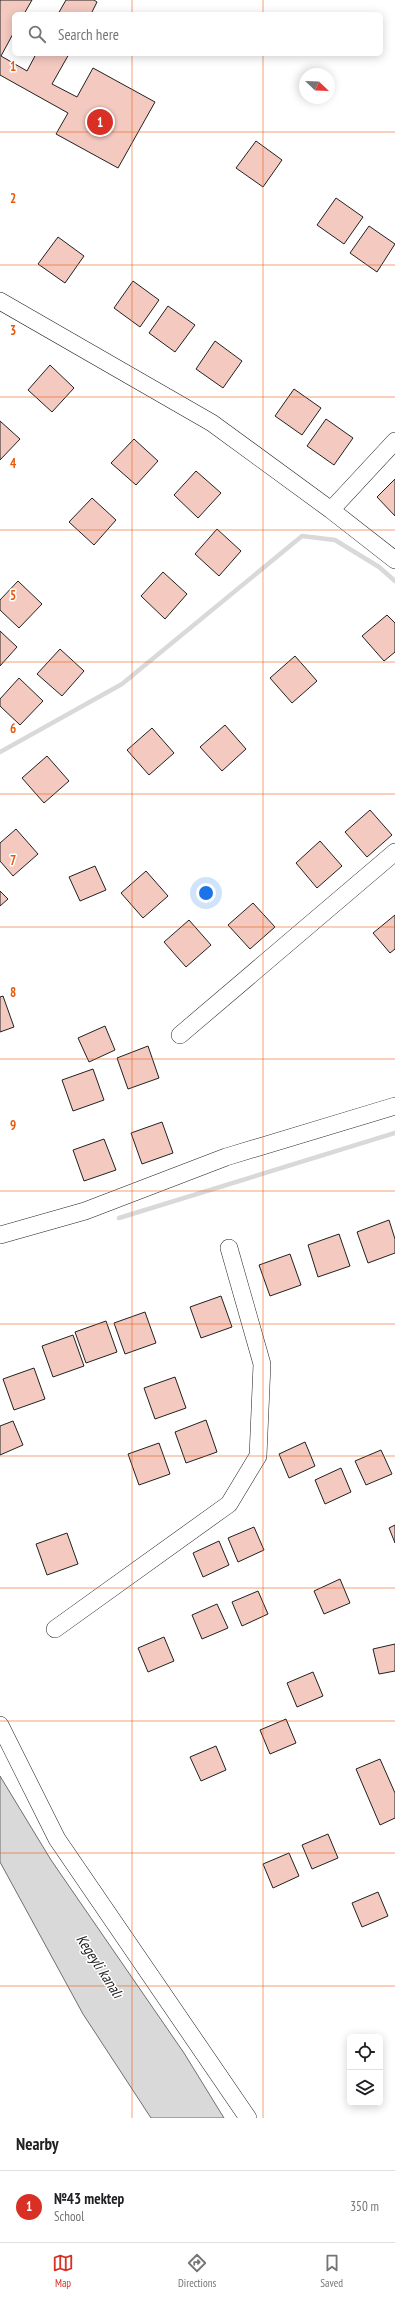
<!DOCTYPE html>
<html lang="en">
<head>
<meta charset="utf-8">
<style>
	body { margin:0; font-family:"PT Sans Narrow",sans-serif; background:#f6f6f6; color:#202124 }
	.controls { position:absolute; right:12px; bottom:12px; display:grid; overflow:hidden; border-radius:6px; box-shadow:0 2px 10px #0003 }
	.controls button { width:36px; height:36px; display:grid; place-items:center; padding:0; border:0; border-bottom:1px solid #e0e0e0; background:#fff; color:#202124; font:20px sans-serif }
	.compass { position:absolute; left:299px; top:68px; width:36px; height:36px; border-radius:50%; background:#fff; box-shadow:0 2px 10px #0003; rotate:113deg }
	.you { position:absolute; left:206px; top:893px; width:14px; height:14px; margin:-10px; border:3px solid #fff; border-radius:50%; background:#1a73e8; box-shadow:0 0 0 6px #1a73e833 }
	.badge { display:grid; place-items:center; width:26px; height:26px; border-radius:50%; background:#d93025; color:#fff; font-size:13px; font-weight:700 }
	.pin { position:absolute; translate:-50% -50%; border:2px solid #fff; box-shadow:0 1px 4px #0006 }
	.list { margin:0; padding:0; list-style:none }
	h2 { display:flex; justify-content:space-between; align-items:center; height:52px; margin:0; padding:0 16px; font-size:17px }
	h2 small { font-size:13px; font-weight:400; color:#757577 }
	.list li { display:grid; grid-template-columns:26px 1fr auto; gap:12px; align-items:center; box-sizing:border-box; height:72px; padding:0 16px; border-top:1px solid #e0e0e0 }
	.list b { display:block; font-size:15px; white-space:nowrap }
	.list p { margin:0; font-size:13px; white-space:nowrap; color:#757577 }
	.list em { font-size:13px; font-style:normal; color:#757577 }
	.icon { flex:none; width:22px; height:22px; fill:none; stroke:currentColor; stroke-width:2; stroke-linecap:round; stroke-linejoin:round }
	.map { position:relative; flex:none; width:395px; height:2118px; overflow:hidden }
	.search { position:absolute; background:#fff; box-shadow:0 2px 10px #0003; left:12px; right:12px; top:12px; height:44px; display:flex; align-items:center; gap:10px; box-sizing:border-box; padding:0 14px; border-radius:6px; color:#757577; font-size:15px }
	.sheet { height:124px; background:#fff }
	nav { display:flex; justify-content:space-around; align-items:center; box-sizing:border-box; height:56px; border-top:1px solid #e0e0e0; background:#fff; font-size:11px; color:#757577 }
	nav a { display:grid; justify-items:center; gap:2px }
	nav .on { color:#d93025 }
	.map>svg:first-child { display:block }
</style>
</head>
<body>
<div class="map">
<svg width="395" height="2118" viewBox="0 0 395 2118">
	<rect width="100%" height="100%" fill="#fff"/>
	<path fill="#d9d9d9" stroke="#6f6f6f" d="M0,1776L51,1860L184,2053L224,2118H151L83,2014L0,1862Z"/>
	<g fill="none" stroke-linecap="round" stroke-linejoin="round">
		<path stroke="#d9d9d9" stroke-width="4.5" d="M0,752L122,684L302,536L335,540L379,567L395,581
			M119,1218L395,1133"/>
	</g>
	<path fill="#f3c9c0" stroke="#222" d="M0,0H32L24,14H14V32L1,56L27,71L36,54H69L52,84L77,97L93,68L155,102L118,168L56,134L68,113L0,75Z
		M66,0H94L97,2L91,14H58Z
		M256,141L282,160L263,187L236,168Z
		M336,198L363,217L344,244L317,225Z
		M369,226L395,244L377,272L350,253Z
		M58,237L84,256L65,283L38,264Z
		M133,281L159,300L140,327L114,308Z
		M168,306L195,325L175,352L149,333Z
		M215,341L242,361L223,388L196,369Z
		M50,365L74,388L52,412L28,390Z
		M294,389L321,408L302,435L275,416Z
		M326,419L353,438L334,465L307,446Z
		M0,421L20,439L0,460Z
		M134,439L158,461L136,485L111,463Z
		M196,471L221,493L198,518L174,495Z
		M395,479V516L377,497Z
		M92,498L116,520L94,545L69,522Z
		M217,529L241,551L219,576L195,554Z
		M163,572L187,594L165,619L141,596Z
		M18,581L42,604L19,628L0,610V600Z
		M387,615L395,623V652L384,661L362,636Z
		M0,631L17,647L0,666Z
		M60,649L84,671L62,696L37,674Z
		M295,656L317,681L292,703L270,678Z
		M19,678L43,701L20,725L0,706V699Z
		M225,725L246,749L222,771L200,747Z
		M152,728L174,753L149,775L127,750Z
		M47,756L69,781L44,803L22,778Z
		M370,810L392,835L367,857L345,832Z
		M16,829L38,854L13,876L0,861V843Z
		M320,841L342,866L317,888L296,863Z
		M95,866L106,890L80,901L69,877Z
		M146,871L168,896L143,918L121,893Z
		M0,891L8,899L0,906Z
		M253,903L275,927L250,949L228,925Z
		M395,915V949L390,953L373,933Z
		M189,920L211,945L186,967L164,942Z
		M3,996L14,1027L0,1032V997Z
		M105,1026L115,1050L89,1062L78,1038Z
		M148,1046L159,1078L128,1089L117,1058Z
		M93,1069L104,1100L73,1111L62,1080Z
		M162,1122L173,1153L142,1164L131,1133Z
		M104,1139L116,1170L84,1181L73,1150Z
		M389,1220L395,1239V1253L368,1263L357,1232Z
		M339,1234L350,1266L318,1277L308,1245Z
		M290,1254L301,1285L270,1296L259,1265Z
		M221,1296L232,1327L201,1338L190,1307Z
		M145,1312L156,1343L125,1354L114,1323Z
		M106,1321L117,1352L86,1363L75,1332Z
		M73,1335L84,1366L53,1377L42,1346Z
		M34,1368L45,1399L14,1410L3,1379Z
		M175,1377L186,1408L155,1419L144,1388Z
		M206,1420L217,1452L186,1463L175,1432Z
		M13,1421L23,1445L0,1455V1426Z
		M305,1442L315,1466L289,1478L279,1454Z
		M159,1443L170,1474L139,1485L128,1454Z
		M381,1450L392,1474L366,1485L355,1461Z
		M341,1468L351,1492L325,1504L315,1480Z
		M395,1525V1543L389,1528Z
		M254,1527L264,1550L238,1562L228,1538Z
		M67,1533L78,1564L47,1575L36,1544Z
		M219,1541L229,1565L203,1577L193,1553Z
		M340,1579L350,1603L324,1614L314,1591Z
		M258,1591L268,1614L242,1626L232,1602Z
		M217,1604L228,1628L202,1639L192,1615Z
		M164,1637L174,1661L148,1672L138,1648Z
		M395,1644V1671L379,1674L373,1649Z
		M313,1672L323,1696L297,1707L287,1683Z
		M286,1719L296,1743L270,1754L260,1730Z
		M216,1746L226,1770L201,1781L190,1757Z
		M380,1759L395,1793V1818L380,1825L356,1769Z
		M328,1834L338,1858L312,1869L302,1845Z
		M289,1853L299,1876L273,1888L263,1864Z
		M378,1892L388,1916L362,1927L352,1903Z"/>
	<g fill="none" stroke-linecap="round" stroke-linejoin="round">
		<g stroke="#222" stroke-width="18">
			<path id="minor" d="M0,301L212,423L331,510L395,560
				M331,510L395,441
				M180,1035L395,852
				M0,1235L85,1211L226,1157L395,1106
				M55,1629L229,1504L258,1456L262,1364L229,1248
				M0,1725L57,1839L248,2118"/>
		</g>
		<use href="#minor" stroke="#fff" stroke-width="17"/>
	</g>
	<path fill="none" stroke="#e8590c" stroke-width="1" stroke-opacity="0.55" d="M132,0V14M263,0V14M132,54V2118M263,54V2118M0,132H395M0,265H395M0,397H395M0,530H395M0,662H395M0,794H395M0,927H395M0,1059H395M0,1191H395M0,1324H395M0,1456H395M0,1588H395M0,1721H395M0,1853H395M0,1986H395"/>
	<g text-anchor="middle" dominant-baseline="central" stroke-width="3" stroke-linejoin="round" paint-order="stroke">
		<g font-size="15" font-style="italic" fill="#222" stroke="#fff">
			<text transform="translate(100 1966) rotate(57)">Kegeyli kanalı</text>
		</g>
	</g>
	<g font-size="13" text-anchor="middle" font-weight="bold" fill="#e8590c" stroke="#fff" stroke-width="3" stroke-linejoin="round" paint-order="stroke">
		<text x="13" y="71">1</text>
		<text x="13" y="203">2</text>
		<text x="13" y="335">3</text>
		<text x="13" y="468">4</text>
		<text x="13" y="600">5</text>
		<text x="13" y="733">6</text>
		<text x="13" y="865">7</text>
		<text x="13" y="997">8</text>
		<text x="13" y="1130">9</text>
	</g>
</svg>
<div class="controls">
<button><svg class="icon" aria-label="locate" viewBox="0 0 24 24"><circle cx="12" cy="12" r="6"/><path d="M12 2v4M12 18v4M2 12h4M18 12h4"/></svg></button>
<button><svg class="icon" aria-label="layers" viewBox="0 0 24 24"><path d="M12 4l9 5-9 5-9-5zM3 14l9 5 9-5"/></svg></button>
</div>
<svg class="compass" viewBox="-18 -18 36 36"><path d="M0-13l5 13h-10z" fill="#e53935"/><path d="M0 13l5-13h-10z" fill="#757577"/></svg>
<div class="you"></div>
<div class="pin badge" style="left:100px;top:122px">1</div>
<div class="search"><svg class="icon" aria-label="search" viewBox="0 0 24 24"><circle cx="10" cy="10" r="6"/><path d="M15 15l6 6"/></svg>Search here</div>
</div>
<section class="sheet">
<h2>Nearby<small></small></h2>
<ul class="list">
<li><span class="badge">1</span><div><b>№43 mektep</b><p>School</p></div><em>350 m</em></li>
</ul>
</section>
<nav>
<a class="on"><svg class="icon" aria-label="map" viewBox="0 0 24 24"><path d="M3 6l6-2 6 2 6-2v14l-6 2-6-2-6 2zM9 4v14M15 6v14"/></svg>Map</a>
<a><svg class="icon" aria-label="directions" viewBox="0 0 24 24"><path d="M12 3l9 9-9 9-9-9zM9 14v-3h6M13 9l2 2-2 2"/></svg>Directions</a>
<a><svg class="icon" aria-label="saved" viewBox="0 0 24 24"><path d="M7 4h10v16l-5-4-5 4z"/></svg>Saved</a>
</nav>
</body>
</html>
